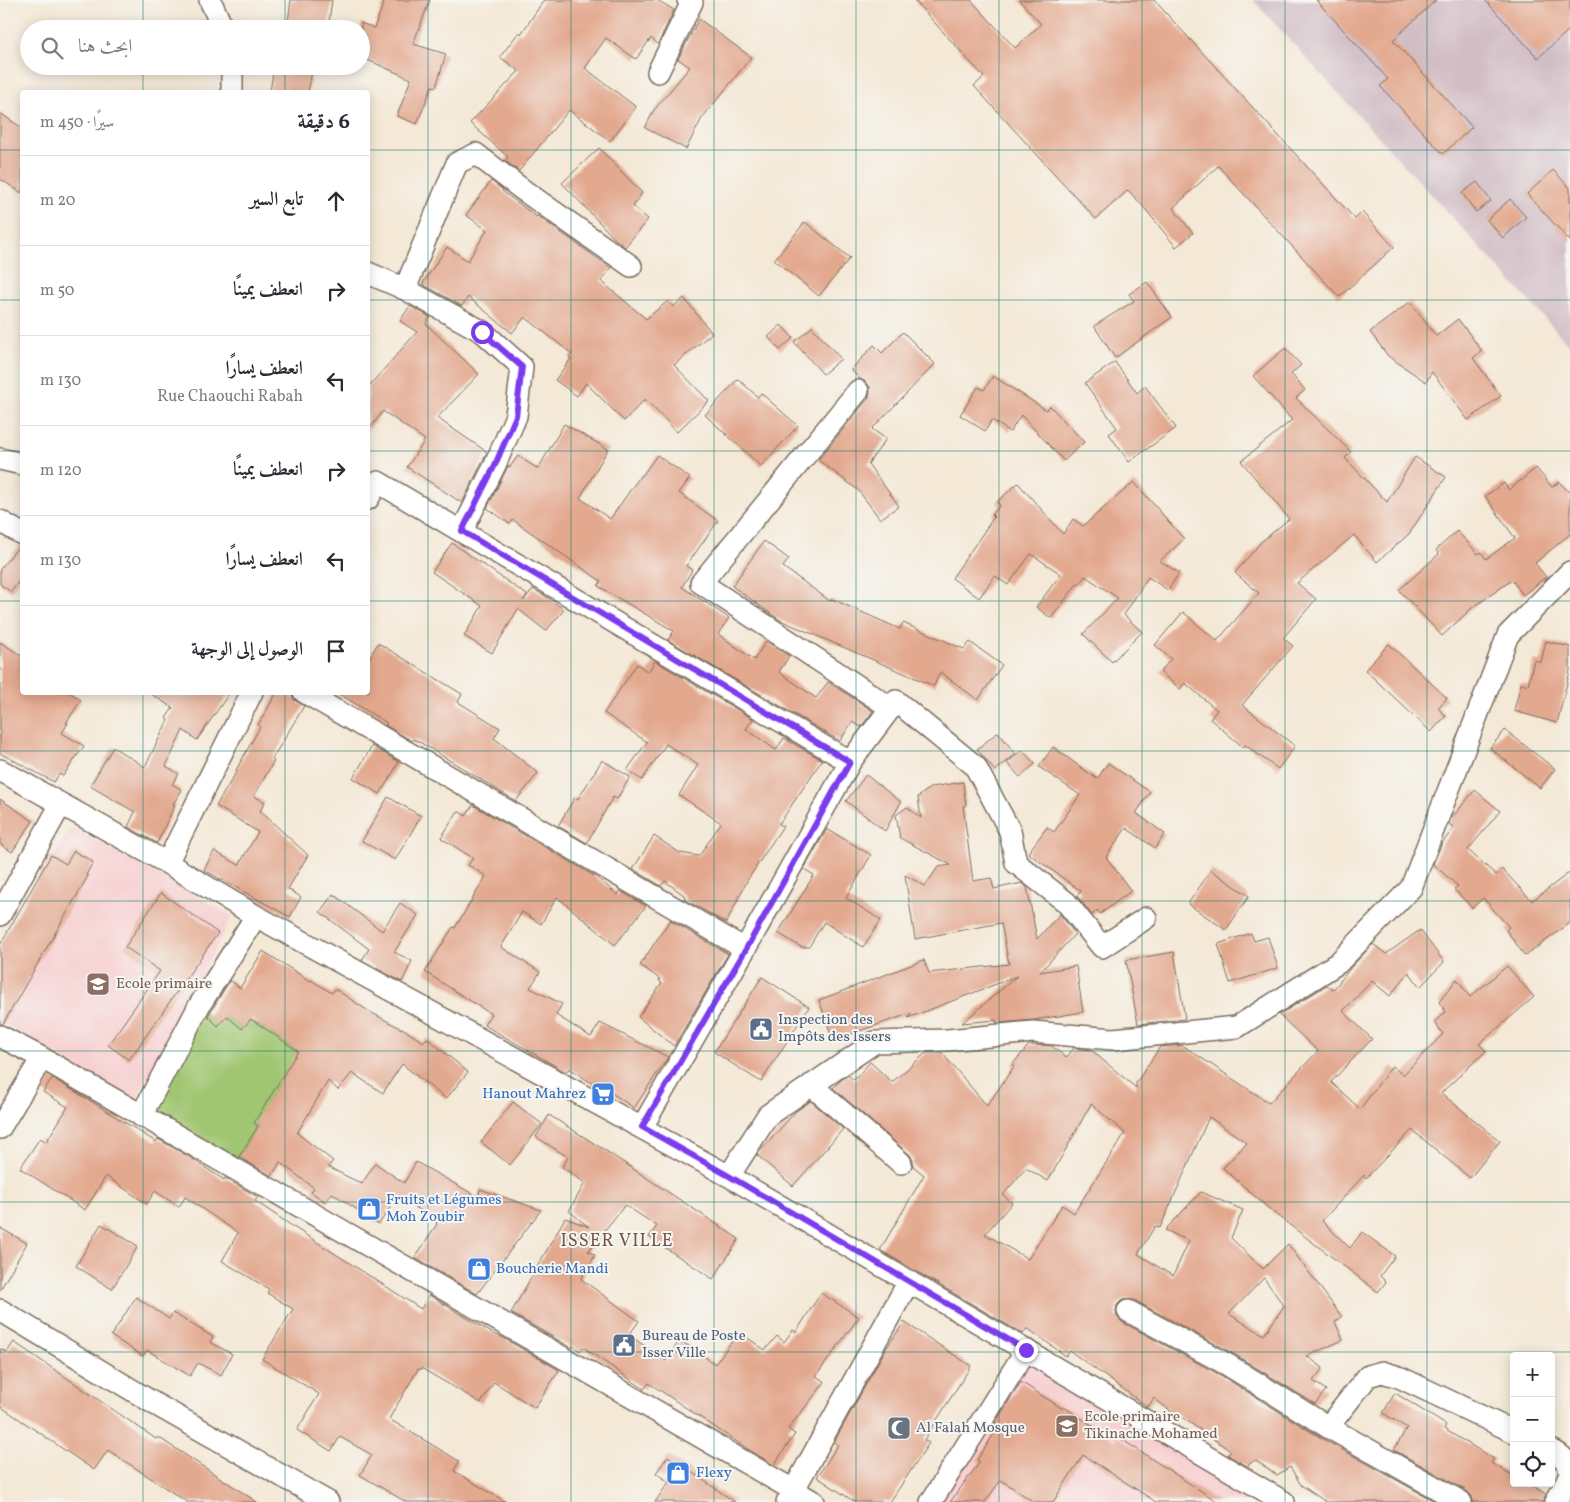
<!DOCTYPE html>
<html lang="ar">
<head>
<meta charset="utf-8">
<style>
	body { margin:0; font-family:Vollkorn,Amiri,serif; background:#f2f2f3; color:#2b2b33; direction:rtl }
	.controls { position:absolute; right:15px; bottom:15px; display:grid; overflow:hidden; border-radius:5px; box-shadow:0 2px 12px #0003 }
	.controls button { width:45px; height:45px; display:grid; place-items:center; padding:0; border:0; border-bottom:1px solid #e1e1e2; background:#fff; color:#2b2b33; font:25px sans-serif }
	.stop { position:absolute; width:15px; height:15px; margin:-11px; border:4px solid #7c3aed; border-radius:50%; background:#fff }
	.stop.end { background:#7c3aed; border-color:#fff; box-shadow:0 1px 5px #0008 }
	.list { margin:0; padding:0; list-style:none }
	h2 { display:flex; justify-content:space-between; align-items:center; height:65px; margin:0; padding:0 20px; font-size:21px }
	h2 small { font-size:16px; font-weight:400; color:#7c7c81 }
	.list li { display:grid; grid-template-columns:32px 1fr auto; gap:15px; align-items:center; box-sizing:border-box; height:90px; padding:0 20px; border-top:1px solid #e1e1e2 }
	.list b { display:block; font-size:19px; white-space:nowrap }
	.list p { margin:0; font-size:16px; white-space:nowrap; color:#7c7c81 }
	.list em { font-size:16px; font-style:normal; color:#7c7c81 }
	.icon { flex:none; width:28px; height:28px; fill:none; stroke:currentColor; stroke-width:2; stroke-linecap:round; stroke-linejoin:round }
	.map { position:relative; flex:none; width:1570px; height:1502px; overflow:hidden; direction:ltr }
	.search { position:absolute; background:#fff; box-shadow:0 2px 12px #0003; left:20px; top:20px; width:350px; height:55px; display:flex; align-items:center; gap:12px; box-sizing:border-box; padding:0 18px; border-radius:28px; color:#7c7c81; font-size:19px }
	.panel { position:absolute; background:#fff; box-shadow:0 2px 12px #0003; left:20px; top:90px; width:350px; height:605px; border-radius:5px; direction:rtl }
	.map>svg:first-child { display:block }
</style>
</head>
<body>
<div class="map">
<svg width="1570" height="1502" viewBox="0 0 1570 1502">
	<rect width="100%" height="100%" fill="#f6f6f2"/>
	<filter id="ink" filterUnits="userSpaceOnUse"><feTurbulence type="fractalNoise" baseFrequency=".02" numOctaves="2"/><feDisplacementMap in="SourceGraphic" scale="10" xChannelSelector="R" yChannelSelector="G"/><feConvolveMatrix kernelMatrix="1 2 1 2 8 2 1 2 1" color-interpolation-filters="sRGB"/></filter>
	<filter id="wash" filterUnits="userSpaceOnUse"><feTurbulence type="fractalNoise" baseFrequency=".0096" numOctaves="4" result="noise"/><feDisplacementMap in="SourceGraphic" scale="20" xChannelSelector="R" yChannelSelector="G"/><feGaussianBlur stdDeviation="1.12" result="paint"/><feColorMatrix in="noise" values="0 0 0 0 0 0 0 0 0 0 0 0 0 0 0 0 0 1.4 0 .05"/><feComposite in="paint" operator="in"/></filter>
	<g filter="url(#wash)">
		<rect width="100%" height="100%" fill="#f4e8d6"/>
		<path fill="#f7cfd0" d="M71,827L232,916L135,1102L0,1021V947Z
			M1026,1350L1284,1502H931Z"/>
		<path fill="#d2bdc5" d="M1253,0H1570V346Z"/>
		<path fill="#a0c671" stroke="#6e7848" d="M201,1010L218,1025L227,1016L241,1029L249,1021L266,1029L297,1051L296,1053L309,1063L285,1072L255,1123L257,1127L231,1168L141,1116Z"/>
		<g id="blocks">
			<path fill="#e3a98f" fill-rule="evenodd" d="M291,0H332L328,29H287Z
				M385,0H430L413,44L446,54L436,87L432,86L417,124L397,116L411,79L361,57V23L374,28Z
				M544,0H657L674,10L658,44L651,38L636,59L606,38L585,68L636,107L610,141L569,110L519,171L505,161L508,157L470,123L519,71L500,57L519,32L521,34Z
				M914,0H971L1015,48L1041,24L1019,0H1154L1355,219L1362,212L1394,247L1339,297L1218,166L1173,208L1193,233L1176,247L1142,205L1128,190L1096,219L974,86L984,77Z
				M1316,0H1436L1393,40L1472,127L1443,154L1380,86L1388,79Z
				M1485,0H1570V29L1538,58Z
				M699,19L751,57L733,80L702,118L686,149L645,128L654,110L690,67L678,59Z
				M274,66H313L308,92H270Z
				M0,113L22,128V193L0,179Z
				M599,148L642,193L633,206L648,219L625,247L616,240L562,183Z
				M1553,170L1570,188V241L1527,194Z
				M491,181L503,190L502,191L537,217L538,216L611,268L601,281L646,319L668,301L673,307L684,298L712,333L674,365L709,401L677,432L645,399L624,421L586,383L577,396L555,380L571,359L569,357L572,354L525,317L512,333L468,297L462,306L424,285L423,283L447,247L468,261L487,230L466,215Z
				M1477,182L1491,201L1476,212L1462,193Z
				M1510,199L1526,217L1503,238L1487,220Z
				M805,222L850,258L819,296L774,260Z
				M1147,282L1172,317L1115,358L1094,326L1134,301L1129,294Z
				M1410,302L1436,336L1458,319L1482,351L1473,358L1501,396L1468,420L1432,372L1426,382L1388,356L1370,332Z
				M410,306L430,317L426,324L479,374L437,418L487,452L462,503L407,467L425,440L383,411L368,431V387L417,332L400,321Z
				M781,325L793,338L780,350L768,337Z
				M812,327L841,359L823,374L794,342Z
				M903,332L935,364L872,429L886,439L868,464L899,506L880,519L858,490L818,460L868,399L870,393V387L866,382L860,379L851,370L874,345L882,353Z
				M1285,348L1301,365L1291,374L1305,390L1296,398L1351,452L1345,458L1387,502L1415,457L1446,477L1409,534L1377,562L1354,535L1297,583L1316,599L1283,638L1293,646L1242,705L1295,746L1278,769L1245,745L1243,747L1210,719L1217,710L1185,683L1180,689L1160,672L1171,659L1155,645L1183,612L1217,641L1259,593L1235,573L1261,542L1289,519L1241,461L1292,420L1253,376Z
				M1115,362L1137,393L1145,386L1176,428L1129,462L1109,434L1117,428L1085,383Z
				M993,376L1046,410L1050,406L1084,442L1064,461L1021,415L1010,432L992,420L985,431L960,415L978,387L984,390Z
				M738,379L758,397L761,393L798,426L761,466L705,415Z
				M564,424L608,449L580,498L610,519L641,475L642,476L657,455L690,478L679,493L718,521L686,566L692,570L682,587L729,618L718,634L754,660L766,641L789,656L779,672L816,698L828,682L873,711L861,727L852,722L840,741L668,640L674,631L598,586L601,581L513,520L510,524L487,508L508,466L510,467L518,456L538,469Z
				M1536,468L1552,487L1559,482L1570,493V534L1535,563L1546,577L1523,595L1512,580L1472,608L1442,636L1399,590L1439,554L1436,550L1457,531L1478,554L1481,552L1486,559L1515,538L1485,496L1504,483L1509,490Z
				M1134,482L1184,539L1160,561L1179,573L1168,590L1148,577L1124,615L1142,632L1112,662L1083,634L1118,598L1085,576L1079,585L1077,584L1051,618L1036,607L1061,574L1031,554L1008,585L995,576L979,598L952,578L994,517L992,515L1000,505L997,502L1018,483L1063,534L1073,519L1083,526Z
				M764,541L789,559L783,567L830,601L832,599L900,629L903,623L964,649L970,642L1002,665L978,700L940,672L934,686L780,620L732,586Z
				M452,543L527,595L523,601L533,589L550,599L564,610L546,631L518,609L492,653L464,636L482,606L432,572Z
				M19,546H22V577L11,592L0,584V569Z
				M1546,641L1570,647V671L1557,723L1514,711L1521,683L1528,685L1534,660L1541,662Z
				M0,642L22,656V692H69L81,700L66,723H68L62,733L84,746L63,776L59,774L54,782L0,753Z
				M378,643L462,694L458,702L500,728L494,738L538,773L516,801L418,741L413,739L412,741L385,725L387,723L336,692H368V660Z
				M1389,644L1447,698L1438,708L1446,716L1431,732L1365,670Z
				M655,661L753,719L746,729L776,750L784,738L822,760L779,824L783,826L748,879L726,923L684,899L685,896L665,881L661,886L633,869L654,836L680,853L699,856L721,823L679,795L698,765L666,744L642,780L627,770L647,742L604,713L637,664L648,672Z
				M148,692H230L197,740L183,730L166,766L179,774L172,784L182,790L173,804L175,805L157,843L128,827L135,812L90,786L113,747L145,767L168,720L166,718L173,708Z
				M277,692H292L293,699L304,706L272,759L274,761L254,796L265,802L260,811L308,855L288,889L301,897L290,917L204,870L214,851L239,865L258,832L216,806L237,771L236,770L260,727L258,725Z
				M1505,730L1555,769L1540,788L1490,748Z
				M998,732L1016,754L995,771L977,749Z
				M372,746L399,762L380,794L353,778Z
				M1053,747L1097,779L1108,763L1150,792L1136,813L1165,834L1155,848L1126,828L1106,857L1131,891L1100,914L1097,910L1092,915L1077,896L1081,891L1028,853L1047,827L1054,832L1080,795L1039,767Z
				M1022,750L1035,764L1020,777L1007,763Z
				M602,760L630,777L617,799L613,797L587,843L558,826L575,797L578,799Z
				M866,775L901,802L885,831L846,801Z
				M963,782L966,806H963L973,881L991,878L994,889L1022,883L1027,887L1037,939L1060,914L1075,934L1040,972L1076,966L1083,1012L1034,1020L997,1023L996,1020L962,1023L1017,976L908,1018L912,1013L833,1040L819,1000L924,960L929,973L1009,964L1001,923L915,939L905,875L925,886L938,867L951,865L900,838L896,815L907,807L921,818L918,797L931,787Z
				M1475,790L1500,811L1468,850L1496,875L1502,869L1532,901L1570,872V923L1525,956L1506,930L1509,927L1483,898L1472,908L1454,889L1458,886L1433,864L1442,843L1454,828L1449,824L1450,820Z
				M388,797L421,816L395,860L362,841Z
				M0,799L33,821L12,852L0,844Z
				M473,805L596,877L618,895L620,891L646,906L615,945L557,897L541,924L522,912L501,947L540,972L530,988L562,1004L556,1015L591,1037L600,1023L668,1057L634,1108L607,1090L605,1092L569,1068L566,1072L484,1025L491,1014L425,972L453,927L455,928L486,876L468,865L473,858L441,838L458,811L466,816Z
				M827,829L871,855L846,898L881,920L863,947L824,922L809,947H801L778,933L814,875L804,869Z
				M74,851L93,862L86,875L88,876L3,1024H0V945L51,855L66,864Z
				M1211,870L1249,896L1226,930L1188,904Z
				M161,893L218,933L129,1060L108,1045L160,971L125,947Z
				M333,894L382,931L400,903L418,915L394,952L412,961L402,982L362,960L369,949L320,912Z
				M670,920L728,954L674,1046L638,1017L662,983L659,981L660,979L640,965Z
				M1420,930L1444,962L1420,987L1409,972L1390,996L1372,981L1343,1011L1372,1039L1331,1082L1360,1109L1392,1066L1403,1075L1443,1034L1434,1022L1446,1012L1439,1002L1457,979L1470,997L1507,966L1534,997L1479,1044L1486,1051L1441,1093L1500,1141L1470,1178L1412,1130L1366,1178L1364,1175L1322,1221L1350,1248L1362,1232L1395,1256L1380,1276L1386,1282L1378,1292L1274,1213L1223,1168L1247,1143L1209,1117L1160,1228L1155,1226L1138,1254L1173,1276L1189,1241L1165,1230L1201,1192L1243,1210L1231,1238L1263,1269L1288,1244L1342,1317L1335,1322L1343,1340L1307,1356L1323,1368L1313,1381L1326,1390L1315,1404L1234,1354L1134,1300L1128,1299L1122,1300L1117,1305L1116,1311L1117,1317L1122,1322L1222,1376L1321,1438L1436,1502H1326L1301,1485L1290,1467L1277,1475L1255,1460L1247,1466L1228,1455L1231,1451L1174,1412L1173,1413L1154,1398L1148,1407L1070,1351L1066,1356L1027,1328L1023,1334L880,1250L924,1175L913,1166V1159L909,1154L833,1088L839,1082L848,1075L854,1080L870,1062L892,1082L926,1053H942L987,1106L1014,1066L1012,1065L1029,1045L1052,1046L1066,1058L1074,1048L1091,1050L1136,1088V1083L1160,1047L1182,1045L1269,1103L1318,1051L1279,1015L1327,985L1333,990L1353,965L1373,944L1386,954ZM1091,1104L1125,1133L1074,1213L1062,1205L1028,1259L985,1234L1012,1203L1003,1195L1026,1168L1048,1181ZM1264,1278L1284,1306L1264,1335L1229,1314Z
				M1251,933L1254,941L1268,937L1278,968L1230,983L1218,944Z
				M263,951L310,981L311,980L332,993L335,989L370,1012L402,1029V1028L423,1042L427,1038L468,1072L446,1099L402,1064L383,1093L352,1073L338,1090L328,1081L297,1133L333,1161L328,1167L362,1184L375,1163L404,1183L416,1162L478,1197L480,1189L541,1210L477,1294L415,1258L437,1224L436,1223L438,1220L397,1197L379,1224L332,1193L326,1202L311,1192L314,1188L280,1162L272,1176L239,1157L258,1126L254,1123L298,1051L251,1019L242,1029L227,1016L218,1026L208,1016L230,980L240,988Z
				M1174,952L1185,1019L1138,1024L1126,960Z
				M762,977L809,1007L761,1082L714,1052Z
				M52,1078L94,1103L156,1142L158,1139L188,1156L224,1180L225,1178L258,1197L255,1201L295,1228L421,1309L429,1295L497,1336L498,1335L559,1370L535,1408L494,1382L481,1403L421,1368L420,1370L418,1369L389,1419L459,1461L454,1471L506,1502H406L360,1475L372,1455L340,1437L331,1451L297,1430L319,1394L262,1359L293,1309L267,1293L269,1289L222,1261L238,1233L185,1197L179,1207L155,1191L147,1204L106,1176L85,1210L20,1168L40,1138L46,1142L68,1107L43,1092Z
				M811,1101L843,1129L793,1186L757,1155L796,1111Z
				M513,1102L542,1124L510,1165L481,1142Z
				M549,1115L603,1149L739,1239L713,1279L649,1237L657,1226L625,1205L588,1251L595,1255L581,1279L639,1321L629,1335L666,1361L680,1340L715,1364L739,1332L765,1350L777,1336L784,1342L793,1330L796,1332L821,1293L859,1317L816,1376L825,1382L788,1429L795,1434L774,1465L746,1448L649,1383L644,1389L583,1347L580,1351L573,1346L572,1348L511,1313L565,1218L589,1227L569,1211L585,1183L562,1167L568,1157L536,1137Z
				M101,1224L138,1246L112,1289L76,1266Z
				M0,1228L27,1243L0,1290Z
				M136,1297L169,1319L173,1313L213,1337L210,1342L232,1354L221,1375L198,1363L190,1376L147,1350L143,1356L111,1336Z
				M904,1322L971,1366L924,1440L929,1443L890,1502H855L817,1477L838,1445L834,1442L884,1352Z
				M14,1342L156,1439L158,1437L257,1502H187L108,1450L94,1470L0,1406V1349L7,1352Z
				M1021,1382L1063,1409L1064,1407L1116,1441L1118,1437L1218,1502H1156L1083,1455L1053,1502H1034L1001,1480L985,1502H950L980,1462L977,1460L999,1426L995,1423Z
				M1395,1393L1446,1425L1444,1429L1494,1459L1491,1463L1514,1476V1483H1527L1546,1494L1544,1502H1473L1472,1496L1467,1491L1394,1450L1407,1428L1383,1413Z
				M668,1456L735,1502H655L669,1482L656,1473Z"/>
		</g>
	</g>
	<g filter="url(#ink)">
		<use href="#blocks" fill-opacity="0" stroke="#7c6c5e" stroke-width="1"/>
		<g fill="none" stroke-linecap="round" stroke-linejoin="round">
			<g stroke="#7c6c5e" stroke-width="24">
				<path id="street" d="M210,0L223,29
					M658,72L692,2L688,0
					M232,92V66
					M368,273L405,289L457,163L476,154L523,190L631,266
					M405,289L483,332L522,367L516,416L495,465L462,531
					M858,391L701,583L891,708
					M0,459L22,464
					M368,499L378,482L850,762
					M0,521L22,534
					M304,692L745,949
					M0,770L167,863L256,916L729,1176L1284,1502
					M167,863L252,692
					M0,915L61,804
					M0,1036L42,1058L814,1502
					M811,1085L901,1163
					M141,1116L199,1006L256,916
					M642,1127L745,949L850,762L896,701L975,766L1010,831L1016,863L1066,902L1102,947L1146,918
					M0,1128L42,1058
					M729,1176L768,1115L875,1042L947,1040L1033,1032L1113,1039L1237,1027L1338,963L1411,888L1508,635L1570,572
					M0,1310L155,1404L328,1502
					M1128,1311L1228,1365L1328,1427L1461,1502
					M1328,1427L1368,1376L1382,1372L1399,1377L1514,1432
					M1551,1450C1561,1454 1567,1460 1570,1470
					M787,1502L909,1281
					M931,1502L1026,1350
					M1556,1502L1570,1474"/>
			</g>
			<use href="#street" stroke="#fff" stroke-width="21"/>
		</g>
	</g>
	<g fill="none" stroke-linecap="round" stroke-linejoin="round" filter="url(#ink)">
		<path stroke="#7c3aed" stroke-width="6" d="M482,332L522,367L516,416L495,465L462,531L850,762L746,949L642,1127L729,1176L1026,1350"/>
	</g>
	<path fill="none" stroke="#0f766e" stroke-width="1" stroke-opacity="0.55" d="M143,0V29M285,0V29M428,0V1502M571,0V1502M714,0V1502M856,0V1502M999,0V1502M1142,0V1502M1285,0V1502M1427,0V1502M143,66V92M285,66V92M0,150H22M368,150H1570M0,300H22M368,300H1570M0,451H22M368,451H1570M0,601H22M368,601H1570M143,692V1502M285,692V1502M0,751H1570M0,901H1570M0,1051H1570M0,1202H1570M0,1352H1570"/>
	<defs>
		<g id="school-square" transform="scale(1.25)"><rect x="-9" y="-9" width="18" height="18" rx="4" fill="#8d6e63" stroke="#f6f6f2"/><path d="M0-5L7-2L0 1L-7-2ZM-4 1L0 2.5L4 1V4Q0 6-4 4Z" fill="#fff"/></g>
		<g id="civic-square" transform="scale(1.25)"><rect x="-9" y="-9" width="18" height="18" rx="4" fill="#5c6f8a" stroke="#f6f6f2"/><path d="M-.6-6.5H3V-4.5H.6V-3L4-1V1h2V6H-6V1h2V-1L-.6-3ZM-1.2 2.5V6h2.4V2.5Z" fill="#fff"/></g>
		<g id="supermarket-square" transform="scale(1.25)"><rect x="-9" y="-9" width="18" height="18" rx="4" fill="#3f7fe0" stroke="#f6f6f2"/><path d="M-6-5.5h2.5l.6 2H6L4.5 2H-2.5L-4.4-4H-6ZM-1.5 3.2a1.3 1.3 0 1 0 .1 0ZM3 3.2a1.3 1.3 0 1 0 .1 0Z" fill="#fff"/></g>
		<g id="shop-square" transform="scale(1.25)"><rect x="-9" y="-9" width="18" height="18" rx="4" fill="#3f7fe0" stroke="#f6f6f2"/><path d="M-5-2.5h2.3a2.7 3.5 0 0 1 5.4 0H5L5.5 6h-11ZM-1.5-2.5h3a1.5 2.3 0 0 0-3 0Z" fill="#fff"/></g>
		<g id="mosque-square" transform="scale(1.25)"><rect x="-9" y="-9" width="18" height="18" rx="4" fill="#6b7280" stroke="#f6f6f2"/><path d="M3.5-4.9A6 6 0 1 0 3.5 4.9A5 5 0 1 1 3.5-4.9Z" fill="#fff"/></g>
	</defs>
	<g fill-rule="evenodd">
		<use href="#school-square" x="98" y="984"/>
		<use href="#civic-square" x="761" y="1029"/>
		<use href="#supermarket-square" x="603" y="1094"/>
		<use href="#shop-square" x="369" y="1209"/>
		<use href="#shop-square" x="479" y="1269"/>
		<use href="#civic-square" x="624" y="1345"/>
		<use href="#school-square" x="1067" y="1426"/>
		<use href="#mosque-square" x="899" y="1428"/>
		<use href="#shop-square" x="678" y="1473"/>
	</g>
	<g text-anchor="middle" dominant-baseline="central" stroke-width="4" stroke-linejoin="round" paint-order="stroke">
		<g font-size="15" fill="#785e54" stroke="#f6f6f2" text-anchor="start">
			<text x="116" y="984">Ecole primaire</text>
			<text x="1084" y="1417">Ecole primaire<tspan x="1084" dy="17">Tikinache Mohamed</tspan></text>
		</g>
		<g font-size="15" fill="#4e5e75" stroke="#f6f6f2" text-anchor="start">
			<text x="778" y="1020">Inspection des<tspan x="778" dy="17">Impôts des Issers</tspan></text>
			<text x="642" y="1336">Bureau de Poste<tspan x="642" dy="17">Isser Ville</tspan></text>
		</g>
		<g font-size="15" fill="#366cbe" stroke="#f6f6f2" text-anchor="start">
			<text x="586" y="1094" text-anchor="end">Hanout Mahrez</text>
			<text x="386" y="1200">Fruits et Légumes<tspan x="386" dy="17">Moh Zoubir</tspan></text>
			<text x="496" y="1269">Boucherie Mandi</text>
			<text x="696" y="1473">Flexy</text>
		</g>
		<g font-size="15" fill="#5b616d" stroke="#f6f6f2" text-anchor="start">
			<text x="916" y="1428">Al Falah Mosque</text>
		</g>
		<g font-size="18" letter-spacing="1" fill="#765646" stroke="#f6f6f2">
			<text x="617" y="1241">ISSER VILLE</text>
		</g>
	</g>
</svg>
<div class="controls">
<button>+</button>
<button>−</button>
<button><svg class="icon" aria-label="locate" viewBox="0 0 24 24"><circle cx="12" cy="12" r="6"/><path d="M12 2v4M12 18v4M2 12h4M18 12h4"/></svg></button>
</div>
<div class="stop" style="left:482px;top:332px"></div>
<div class="stop end" style="left:1026px;top:1350px"></div>
<div class="search"><svg class="icon" aria-label="search" viewBox="0 0 24 24"><circle cx="10" cy="10" r="6"/><path d="M15 15l6 6"/></svg>ابحث هنا</div>
<section class="panel">
<h2>6 دقيقة<small>سيرًا · 450 m</small></h2>
<ul class="list">
<li><svg class="icon" aria-label="ahead" viewBox="0 0 24 24"><path d="M12 20V5M6 11l6-6 6 6"/></svg><div><b>تابع السير</b></div><em>20 m</em></li>
<li><svg class="icon" aria-label="right" viewBox="0 0 24 24"><path d="M7 20v-9h11M14 6l5 5-5 5"/></svg><div><b>انعطف يمينًا</b></div><em>50 m</em></li>
<li><svg class="icon" aria-label="left" viewBox="0 0 24 24"><path d="M17 20v-9H6M10 6l-5 5 5 5"/></svg><div><b>انعطف يسارًا</b><p>Rue Chaouchi Rabah</p></div><em>130 m</em></li>
<li><svg class="icon" aria-label="right" viewBox="0 0 24 24"><path d="M7 20v-9h11M14 6l5 5-5 5"/></svg><div><b>انعطف يمينًا</b></div><em>120 m</em></li>
<li><svg class="icon" aria-label="left" viewBox="0 0 24 24"><path d="M17 20v-9H6M10 6l-5 5 5 5"/></svg><div><b>انعطف يسارًا</b></div><em>130 m</em></li>
<li><svg class="icon" aria-label="arrive" viewBox="0 0 24 24"><path d="M6 21V4h12l-3 4 3 4H6"/></svg><div><b>الوصول إلى الوجهة</b></div></li>
</ul>
</section>
</div>
</body>
</html>
